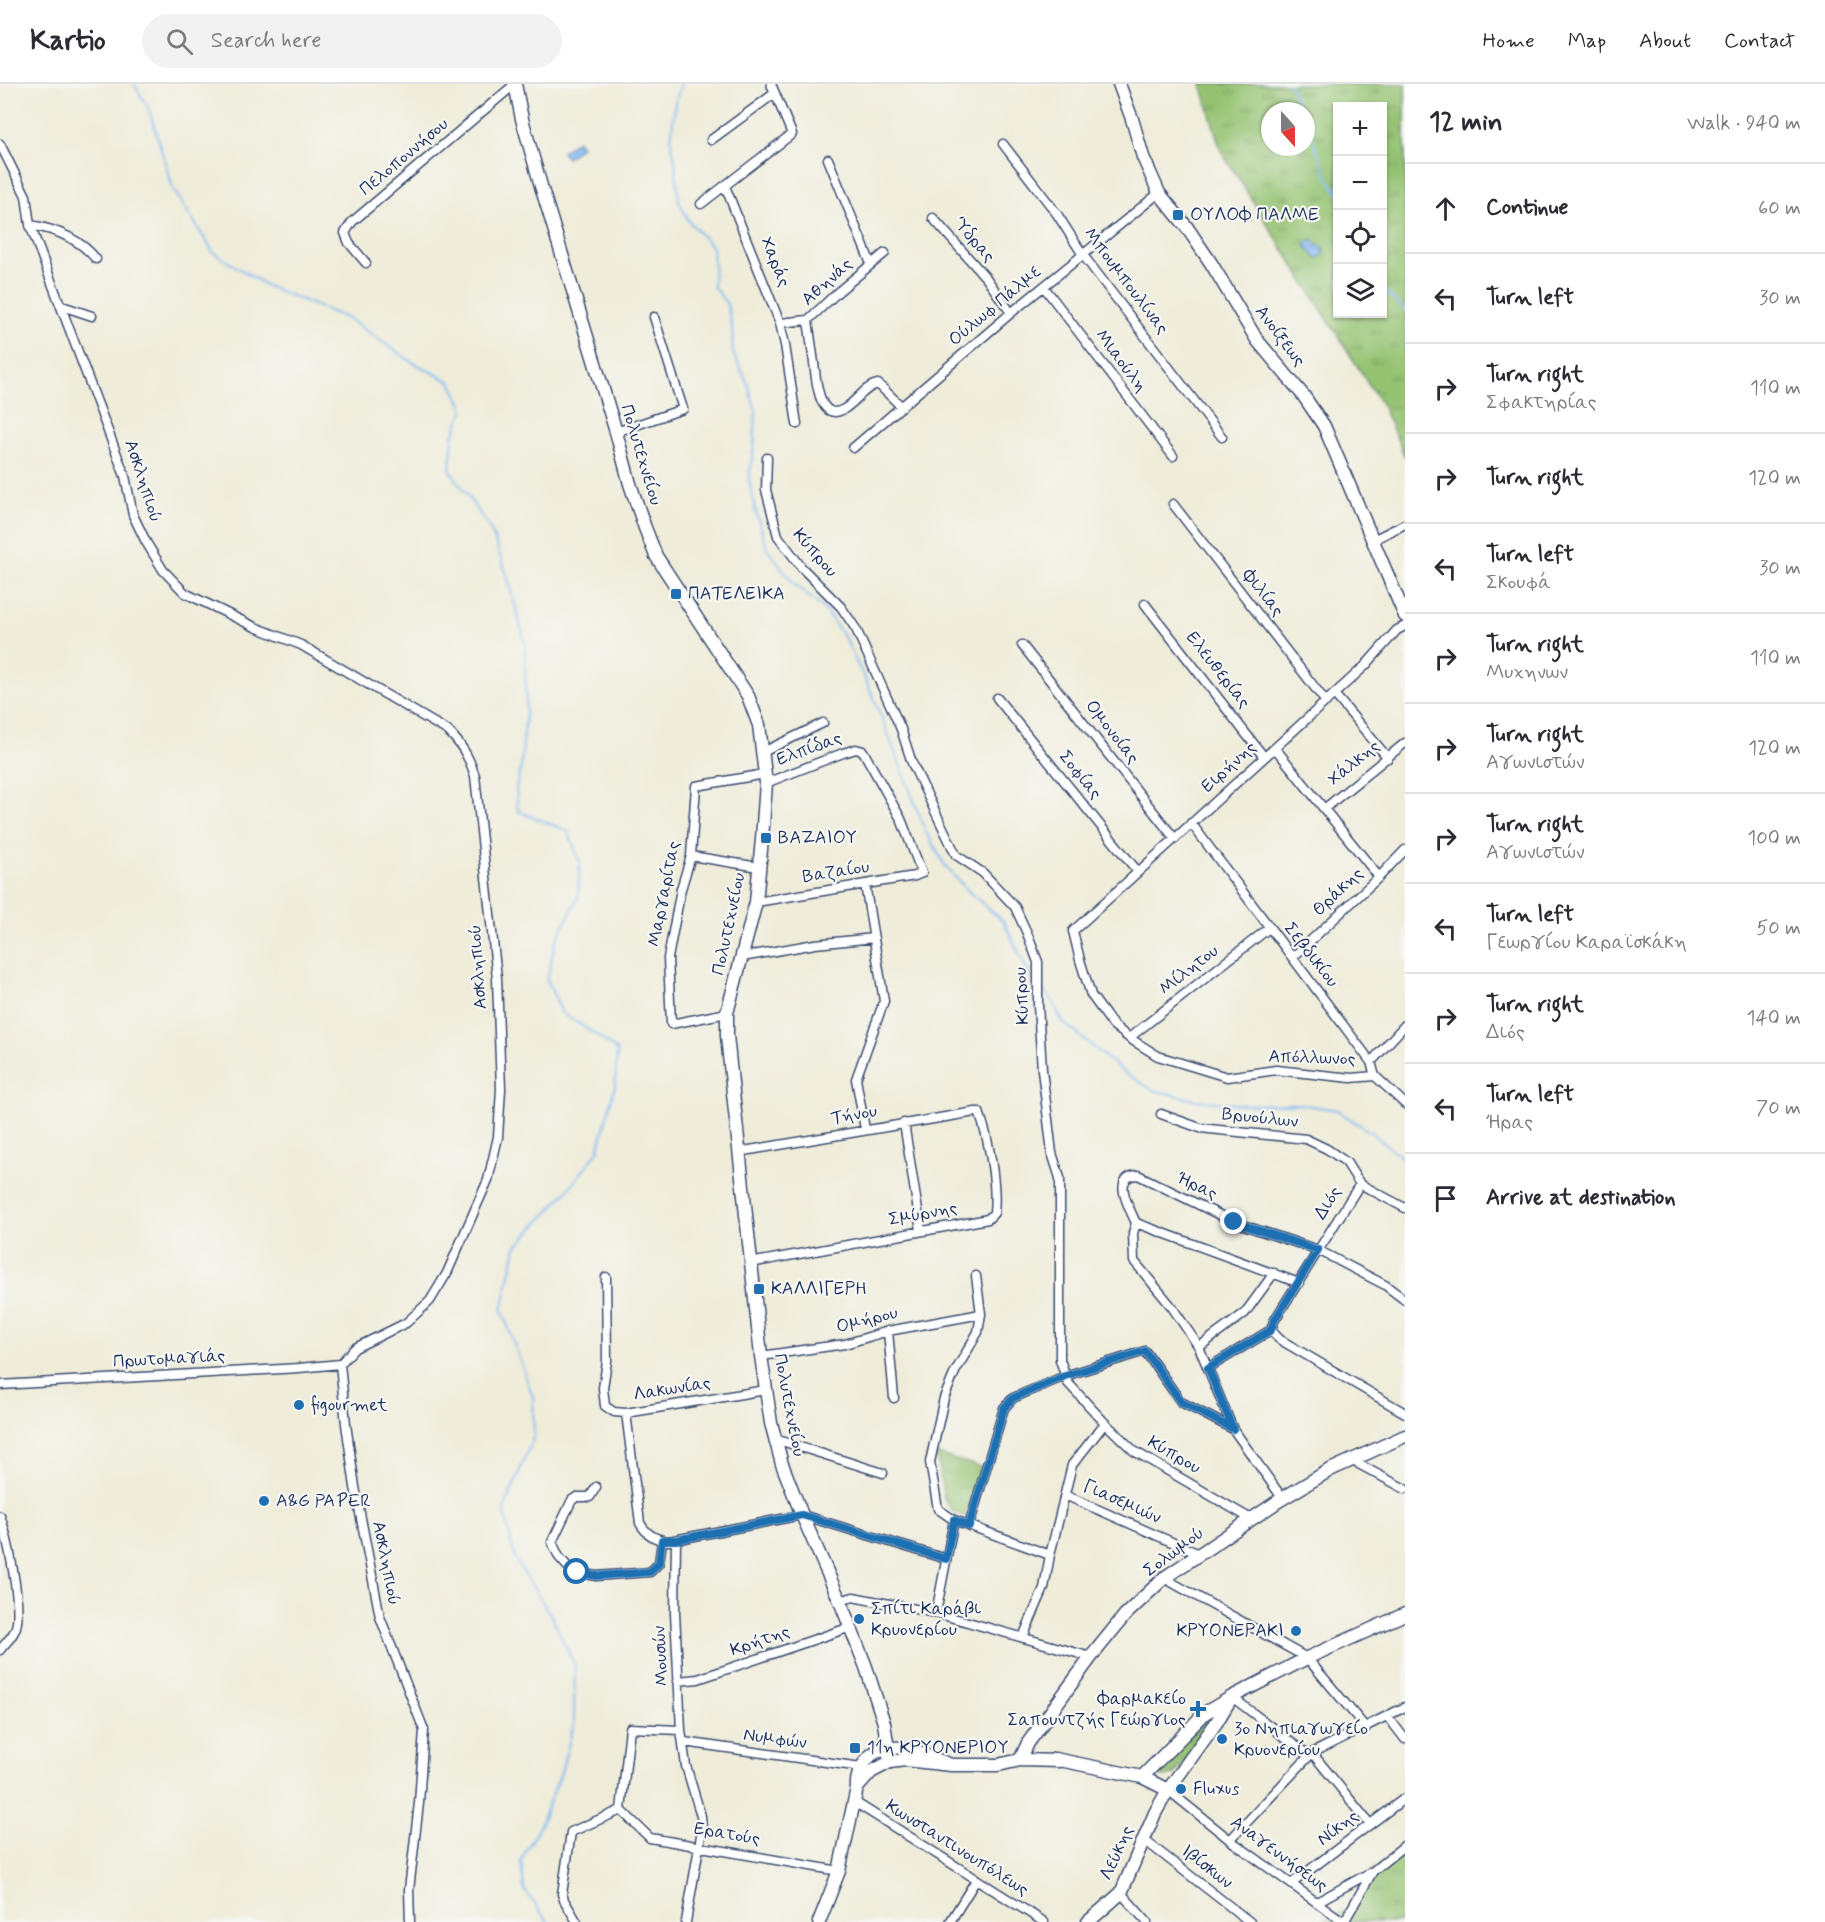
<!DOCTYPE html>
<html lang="en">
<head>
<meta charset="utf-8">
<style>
	body { margin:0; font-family:Mynerve,sans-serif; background:#f2f2f3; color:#2b2b33 }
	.controls { position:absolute; right:18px; top:18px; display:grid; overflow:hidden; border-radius:0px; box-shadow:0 2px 4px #0004 }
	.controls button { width:54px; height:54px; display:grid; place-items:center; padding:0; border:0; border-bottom:2px solid #e1e1e2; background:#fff; color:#2b2b33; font:30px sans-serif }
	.compass { position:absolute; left:1261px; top:18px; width:54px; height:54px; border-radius:50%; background:#fff; box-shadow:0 2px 4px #0004; rotate:159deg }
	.stop { position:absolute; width:18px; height:18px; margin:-14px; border:4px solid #1f6fb2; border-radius:50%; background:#fff }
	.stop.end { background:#1f6fb2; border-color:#fff; box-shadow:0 2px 6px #0008 }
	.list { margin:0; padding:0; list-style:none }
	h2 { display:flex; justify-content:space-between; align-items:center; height:78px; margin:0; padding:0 24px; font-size:26px }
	h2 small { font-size:20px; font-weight:400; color:#7c7c81 }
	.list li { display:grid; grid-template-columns:39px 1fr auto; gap:18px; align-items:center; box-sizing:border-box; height:90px; padding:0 24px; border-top:2px solid #e1e1e2 }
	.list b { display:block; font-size:22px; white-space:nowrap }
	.list p { margin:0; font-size:20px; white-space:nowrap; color:#7c7c81 }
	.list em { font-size:20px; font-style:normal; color:#7c7c81 }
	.icon { flex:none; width:33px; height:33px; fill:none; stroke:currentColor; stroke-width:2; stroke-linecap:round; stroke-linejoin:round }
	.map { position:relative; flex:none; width:1405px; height:1838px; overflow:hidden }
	header { display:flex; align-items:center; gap:36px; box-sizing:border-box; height:84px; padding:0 30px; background:#fff; border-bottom:2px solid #e1e1e2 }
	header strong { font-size:28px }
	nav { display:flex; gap:33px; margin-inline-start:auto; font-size:21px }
	.search { width:420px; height:54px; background:#f2f2f3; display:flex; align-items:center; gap:15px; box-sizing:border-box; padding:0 21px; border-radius:33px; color:#7c7c81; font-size:22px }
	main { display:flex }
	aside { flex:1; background:#fff }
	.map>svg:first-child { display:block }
</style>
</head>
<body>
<header>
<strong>Kartio</strong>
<div class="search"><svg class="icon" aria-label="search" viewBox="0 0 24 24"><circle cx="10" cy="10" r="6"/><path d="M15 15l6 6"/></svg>Search here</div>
<nav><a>Home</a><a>Map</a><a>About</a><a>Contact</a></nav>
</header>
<main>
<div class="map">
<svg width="1405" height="1838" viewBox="0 0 1405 1838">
	<defs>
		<pattern id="grass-tufts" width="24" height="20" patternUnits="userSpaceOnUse" patternTransform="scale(1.5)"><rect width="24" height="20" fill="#95c372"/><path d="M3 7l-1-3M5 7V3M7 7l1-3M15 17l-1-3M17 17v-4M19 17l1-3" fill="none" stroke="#799f61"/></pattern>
		<pattern id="water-ripples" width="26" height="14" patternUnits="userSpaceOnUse" patternTransform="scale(1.5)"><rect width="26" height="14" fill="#82bbf3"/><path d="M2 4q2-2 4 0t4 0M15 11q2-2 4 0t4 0" fill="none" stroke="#6a98c8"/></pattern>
	</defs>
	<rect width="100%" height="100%" fill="#f6f6f2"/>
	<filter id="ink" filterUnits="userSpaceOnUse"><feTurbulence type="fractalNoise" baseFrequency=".0167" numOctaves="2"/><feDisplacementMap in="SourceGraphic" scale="12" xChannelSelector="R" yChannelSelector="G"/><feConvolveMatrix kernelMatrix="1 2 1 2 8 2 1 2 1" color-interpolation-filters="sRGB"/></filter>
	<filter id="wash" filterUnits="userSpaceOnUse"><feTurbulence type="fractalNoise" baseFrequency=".008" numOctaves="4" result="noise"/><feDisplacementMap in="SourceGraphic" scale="24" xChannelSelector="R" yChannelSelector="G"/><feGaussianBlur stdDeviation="1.35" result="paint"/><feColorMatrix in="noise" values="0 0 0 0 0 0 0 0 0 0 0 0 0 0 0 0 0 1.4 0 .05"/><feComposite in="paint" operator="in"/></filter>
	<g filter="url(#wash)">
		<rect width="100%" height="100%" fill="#efecd9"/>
		<path fill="url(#grass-tufts)" stroke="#587968" stroke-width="1.5" fill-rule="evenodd" d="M1201,0H1405V373L1382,321L1221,67ZM1338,22H1382V230H1338ZM1270,27H1306V63H1270Z
			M936,1370L984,1384L968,1433L953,1428L944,1415Z
			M1223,1624L1175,1690L1165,1693L1150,1690L1208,1633Z
			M1405,1764V1838H1320L1349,1825L1373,1787Z"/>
		<path fill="url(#water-ripples)" stroke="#4e75a8" stroke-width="1.5" d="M577,56L582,62L567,74L562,68Z
			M1312,155L1318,162L1320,161L1324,165L1322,167L1324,169L1317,175L1305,161Z"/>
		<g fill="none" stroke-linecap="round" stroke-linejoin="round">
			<path stroke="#82bbf3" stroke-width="2" d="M134,0L149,25L173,105L214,169L267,202L349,235L412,278L451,298L464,325L453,352L450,386L491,446L507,491L525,559L526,624L521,683L516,704L518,727L568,747L580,778L578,813L555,859L547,896L562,929L598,952L617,967L615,1002L598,1067L568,1106L516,1163L502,1226L533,1313L534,1352L504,1425L515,1475L553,1535L575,1582L574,1640L560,1692L539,1743L521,1776L524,1805L548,1838
				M681,0L675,20L671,55L675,77L679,117L688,136L712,163L714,181L713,202L727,220L732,243L733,269L747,298L756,327L754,362L749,395L755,425L767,464L793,499L824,525L845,554L873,612L927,750L946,783L969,808L1004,838L1030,892L1034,896
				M1289,0L1301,27
				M1306,39L1327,92L1338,109
				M1382,200L1387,209L1405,226
				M1043,906L1051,915L1063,938L1125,989L1153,1006L1196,1016L1243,1021L1299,1020L1337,1026L1373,1050L1405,1076"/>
		</g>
	</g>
	<g filter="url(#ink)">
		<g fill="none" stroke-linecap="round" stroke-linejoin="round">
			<g stroke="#3b4b70" stroke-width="11">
				<path id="street" d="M711,56L775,9
					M0,60L26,112L30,141L125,392L133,431L146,458L163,486L185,509L255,543L301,561L448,647C462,661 469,673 475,692L497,894L501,1005L498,1053L488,1096L447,1189L430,1217L406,1239L355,1264L340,1280L346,1340L355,1403L380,1533L424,1646L419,1719L409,1806L410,1838
					M1003,60L1057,130L1083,171L1222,353
					M828,75L871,180
					M725,102L780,239L785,261L797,340
					M701,120L792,50L771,0
					M933,134L987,195L1011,229
					M30,141C55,145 79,154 96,175
					M366,179L349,159L345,149L352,138L515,0
					M1044,203L1173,372
					M62,222L92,232
					M808,236C810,251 812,265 814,279C816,293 818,340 844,325C856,318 865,302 878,300L902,323
					M808,236L839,207L885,169
					M780,239L808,236
					M616,348L683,325L654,233
					M853,364L1011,229L1159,109
					M767,374L766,406L778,452L802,484L841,523L856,545L901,645L912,679L956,771L983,789L1015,823L1027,849L1038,878V921L1042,986L1052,1069L1060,1094V1276L1068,1299L1105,1339L1134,1367L1251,1435
					M1173,420L1326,618
					M1373,456L1405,440
					M1145,520L1264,673
					M1022,561L1175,755
					M1335,611L1388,674
					M997,614L1138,788
					M1275,664L1379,793
					M763,668L823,639
					M1324,725L1405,659
					M1191,739L1371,978L1375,992L1405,1020
					M691,772L759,783
					M865,800L884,917L856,995L865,1045
					M756,818L915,792L922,789L901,735L863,667L856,665L843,669L766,699
					M742,873L815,860L874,854
					M1293,873L1379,793L1405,766
					M727,929L671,940L668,874L681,805L691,772L696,702L765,690
					M1129,954L1269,844
					M1371,978L1405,941
					M1375,992L1351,994L1276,986L1227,993L1158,972L1129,954L1113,941L1091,911L1080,876L1073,847L1365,582L1397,546L1405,542
					M1161,1030L1200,1044L1306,1055L1327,1065L1346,1078L1360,1100L1405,1124
					M904,1039L921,1146
					M738,1068L975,1028H979C989,1055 997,1100 994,1129L988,1135L750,1179
					M1136,1139L1133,1149L1134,1177L1172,1223L1199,1263L1233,1345L1283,1415
					M976,1192L981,1230L978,1248L955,1288L944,1314L930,1378L938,1425L954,1436L1050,1471
					M606,1193L607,1277L603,1304L605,1322L614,1328L626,1329L766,1306
					M1299,1199L1136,1139C1130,1125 1110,1092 1138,1091L1234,1138L1318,1166L1385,1201L1405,1216
					M1271,1246L1279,1255L1405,1329
					M888,1247L894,1314
					M1199,1263L1245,1229L1274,1189
					M761,1272L845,1260L888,1247L981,1230
					M1208,1284L1271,1246L1274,1237L1360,1100
					M0,1301L299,1284L340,1280
					M626,1329L640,1439C646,1450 655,1456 669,1457L802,1431L946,1475
					M775,1355L883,1389
					M1351,1376L1405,1405
					M596,1403L590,1413H577L572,1416L552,1458L559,1473L567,1482L577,1488L596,1492L650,1488L659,1479L662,1457
					M1065,1411L1199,1470
					M0,1432C8,1453 22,1523 16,1543C14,1552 6,1558 0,1566
					M969,1442L1004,1324L1013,1314L1065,1292L1145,1267L1181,1318L1233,1345
					M676,1456L675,1529L681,1646L686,1682L701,1732L702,1746L686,1838
					M1164,1494L1307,1574L1366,1644
					M840,1517L853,1513L936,1529L1091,1573
					M936,1529L954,1436
					M1023,1553L1044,1504L1050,1471L1072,1381L1105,1339
					M678,1597L698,1595L851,1543
					M1232,1613L1309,1672
					M1388,1633L1405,1655
					M684,1658L861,1683
					M1312,1669L1370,1740
					M1168,1706L1230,1756L1344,1838
					M853,1717L1044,1838
					M621,1726L650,1754L839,1787
					M621,1726L630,1644L681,1646
					M1143,1755L1250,1838
					M1230,1756L1312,1669L1405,1623
					M1291,1800L1405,1714
					M1121,1809L1147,1838
					M1317,1818L1373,1787
					M577,1838L564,1816L562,1810L571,1748L621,1726
					M950,1838L976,1796
					M1344,1838L1373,1787L1405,1761"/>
			</g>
			<g stroke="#3b4b70" stroke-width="15">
				<path id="secondary" d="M515,0L522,35L541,102L616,348L630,400L645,444L656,472L748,612L759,641L766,699L762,755L756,818L727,929V952L761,1272L771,1339L782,1380L802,1431L840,1517L866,1583L884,1639L890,1678
					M1119,0L1132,35L1143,73L1159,109L1186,142L1211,179L1257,256L1303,311L1324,342L1405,532
					M1055,1675L1142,1693L1168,1706
					M1020,1676L1028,1659L1091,1573L1125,1531L1164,1494L1280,1416L1330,1386L1405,1352
					M1142,1693L1205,1629L1232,1613L1307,1574L1405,1530
					M857,1704L871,1688L890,1678L905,1676L951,1681H998L1020,1676L1060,1677
					M819,1838L839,1787L857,1704C856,1694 859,1686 865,1678C885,1648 925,1672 951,1681
					M1088,1838L1121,1809L1155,1729L1168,1706L1216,1639L1230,1616"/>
			</g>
			<use href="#street" stroke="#fff" stroke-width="8"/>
			<use href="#secondary" stroke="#fff" stroke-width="12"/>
		</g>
	</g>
	<g fill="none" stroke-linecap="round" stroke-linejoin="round" filter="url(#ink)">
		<path stroke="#1f6fb2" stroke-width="8" d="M577,1488L596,1492L650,1488L659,1479L662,1456H676L802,1431L946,1475L954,1436L969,1442L1004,1324L1013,1314L1065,1292L1145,1267L1181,1318L1233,1345L1208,1284L1271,1246L1274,1237L1318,1166L1234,1138"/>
	</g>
	<g fill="#1f6fb2" stroke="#f6f6f2" stroke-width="2">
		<rect x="1172" y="125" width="12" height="12" rx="3"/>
		<rect x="670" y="504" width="12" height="12" rx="3"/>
		<rect x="760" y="748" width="12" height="12" rx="3"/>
		<rect x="753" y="1199" width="12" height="12" rx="3"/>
		<circle cx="299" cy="1321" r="6"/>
		<circle cx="264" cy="1417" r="6"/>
		<circle cx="859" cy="1535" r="6"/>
		<circle cx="1296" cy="1547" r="6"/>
		<path d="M1195 1616h6v6h6v6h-6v6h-6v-6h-6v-6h6z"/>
		<circle cx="1222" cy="1655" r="6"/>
		<rect x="849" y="1658" width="12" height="12" rx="3"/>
		<circle cx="1181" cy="1705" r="6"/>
	</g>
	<g text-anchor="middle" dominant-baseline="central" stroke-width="4.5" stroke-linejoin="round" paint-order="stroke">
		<g font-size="18" fill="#1b2f5e" stroke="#f6f6f2">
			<text transform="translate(404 73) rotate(-40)">Πελοποννήσου</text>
			<text transform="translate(974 156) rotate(49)">Ύδρας</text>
			<text transform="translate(775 178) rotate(68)">Χαράς</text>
			<text transform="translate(1126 197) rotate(53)">Μπουμπουλίνας</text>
			<text transform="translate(827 198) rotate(-42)">Αθηνάς</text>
			<text transform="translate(995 222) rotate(-40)">Ούλωφ Πάλμε</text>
			<text transform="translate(1280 252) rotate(53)">Ανοίξεως</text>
			<text transform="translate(1121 277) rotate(53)">Μιαούλη</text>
			<text transform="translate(641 371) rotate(73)">Πολυτεχνείου</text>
			<text transform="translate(143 397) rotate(72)">Ασκληπιού</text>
			<text transform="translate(815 469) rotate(49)">Κύπρου</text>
			<text transform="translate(1263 509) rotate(52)">Φιλίας</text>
			<text transform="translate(1218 586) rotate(52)">Ελευθερίας</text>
			<text transform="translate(1112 648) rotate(52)">Ομονοίας</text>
			<text transform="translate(809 665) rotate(-20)">Ελπίδας</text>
			<text transform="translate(1354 679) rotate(-39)">Χάλκης</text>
			<text transform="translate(1229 683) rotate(-42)">Ειρήνης</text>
			<text transform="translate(1080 691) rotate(51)">Σοφίας</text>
			<text transform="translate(836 788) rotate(-9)">Βαζαίου</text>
			<text transform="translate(1338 808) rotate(-43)">Θράκης</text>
			<text transform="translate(664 810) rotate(-79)">Μαργαρίτας</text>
			<text transform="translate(729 840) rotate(-78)">Πολυτεχνείου</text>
			<text transform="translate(1311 871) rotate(52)">Σεβδικίου</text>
			<text transform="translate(478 883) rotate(-94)">Ασκληπιού</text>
			<text transform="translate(1189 886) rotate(-38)">Μίλητου</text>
			<text transform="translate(1022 912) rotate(-93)">Κύπρου</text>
			<text transform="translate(1312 974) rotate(2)">Απόλλωνος</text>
			<text transform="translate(854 1031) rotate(-10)">Τήνου</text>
			<text transform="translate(1260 1034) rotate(6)">Βρυούλων</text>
			<text transform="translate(1197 1102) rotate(26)">Ήρας</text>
			<text transform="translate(1328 1119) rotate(-58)">Διός</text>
			<text transform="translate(923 1130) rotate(-10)">Σμύρνης</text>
			<text transform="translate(867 1236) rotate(-14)">Ομήρου</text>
			<text transform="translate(169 1275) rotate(-3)">Πρωτομαγιάς</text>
			<text transform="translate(672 1305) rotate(-9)">Λακωνίας</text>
			<text transform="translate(789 1321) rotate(79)">Πολυτεχνείου</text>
			<text transform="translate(1174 1371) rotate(30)">Κύπρου</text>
			<text transform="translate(1122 1418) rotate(24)">Γιασεμιών</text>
			<text transform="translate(1174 1468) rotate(-37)">Σολωμού</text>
			<text transform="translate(386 1479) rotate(79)">Ασκληπιού</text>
			<text transform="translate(760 1557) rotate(-19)">Κρήτης</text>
			<text transform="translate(661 1572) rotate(-93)">Μουσών</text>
			<text transform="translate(775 1655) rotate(8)">Νυμφών</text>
			<text transform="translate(1338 1744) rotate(-37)">Νίκης</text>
			<text transform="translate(727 1750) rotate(10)">Ερατούς</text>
			<text transform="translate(957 1764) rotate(32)">Κωνσταντινουπόλεως</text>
			<text transform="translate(1117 1769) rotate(-66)">Λεύκης</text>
			<text transform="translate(1279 1770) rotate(36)">Αναγεννήσεως</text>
			<text transform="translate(1207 1783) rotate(38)">Ιβίσκων</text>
		</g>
		<g font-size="18" fill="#1b2f5e" stroke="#f6f6f2" text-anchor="start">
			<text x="1190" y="131">ΟΥΛΟΦ ΠΑΛΜΕ</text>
			<text x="688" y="510">ΠΑΤΕΛΕΙΚΑ</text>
			<text x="778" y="754">ΒΑΖΑΙΟΥ</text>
			<text x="771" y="1205">ΚΑΛΛΙΓΕΡΗ</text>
			<text x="311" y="1321">figourmet</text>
			<text x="276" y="1417">A&amp;G PAPER</text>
			<text x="871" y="1525">Σπίτι Καράβι<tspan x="871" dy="21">Κρυονερίου</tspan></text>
			<text x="1284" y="1547" text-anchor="end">ΚΡΥΟΝΕΡΑΚΙ</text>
			<text x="1186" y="1615" text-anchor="end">Φαρμακείο<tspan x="1186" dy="21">Σαπουντζής Γεώργιος</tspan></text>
			<text x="1234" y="1645">3ο Νηπιαγωγείο<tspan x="1234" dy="21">Κρυονερίου</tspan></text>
			<text x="867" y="1664">11η ΚΡΥΟΝΕΡΙΟΥ</text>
			<text x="1193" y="1705">Fluxus</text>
		</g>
	</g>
</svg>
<div class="controls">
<button>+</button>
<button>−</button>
<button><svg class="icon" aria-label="locate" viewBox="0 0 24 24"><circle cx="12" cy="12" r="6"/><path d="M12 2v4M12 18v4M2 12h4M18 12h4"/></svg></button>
<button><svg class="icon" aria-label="layers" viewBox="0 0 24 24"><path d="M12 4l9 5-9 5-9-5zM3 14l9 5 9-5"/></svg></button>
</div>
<svg class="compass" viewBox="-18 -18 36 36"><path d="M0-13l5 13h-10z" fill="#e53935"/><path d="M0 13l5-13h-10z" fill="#7c7c81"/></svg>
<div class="stop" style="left:577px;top:1488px"></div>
<div class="stop end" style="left:1234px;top:1138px"></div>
</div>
<aside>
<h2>12 min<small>Walk · 940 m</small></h2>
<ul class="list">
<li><svg class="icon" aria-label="ahead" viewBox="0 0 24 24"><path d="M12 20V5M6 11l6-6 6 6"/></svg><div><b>Continue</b></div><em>60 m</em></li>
<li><svg class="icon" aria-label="left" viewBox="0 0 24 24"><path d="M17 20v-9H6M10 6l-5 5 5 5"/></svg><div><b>Turn left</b></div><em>30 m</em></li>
<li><svg class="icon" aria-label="right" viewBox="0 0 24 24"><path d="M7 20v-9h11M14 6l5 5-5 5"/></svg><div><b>Turn right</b><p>Σφακτηρίας</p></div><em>110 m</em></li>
<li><svg class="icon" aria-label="right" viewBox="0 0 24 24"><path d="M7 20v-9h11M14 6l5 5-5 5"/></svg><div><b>Turn right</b></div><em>120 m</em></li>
<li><svg class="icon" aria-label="left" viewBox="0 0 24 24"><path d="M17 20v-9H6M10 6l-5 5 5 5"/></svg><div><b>Turn left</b><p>Σκουφά</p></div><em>30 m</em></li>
<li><svg class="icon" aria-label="right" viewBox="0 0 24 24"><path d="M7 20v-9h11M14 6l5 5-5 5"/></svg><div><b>Turn right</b><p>Μυχηνων</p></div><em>110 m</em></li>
<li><svg class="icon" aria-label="right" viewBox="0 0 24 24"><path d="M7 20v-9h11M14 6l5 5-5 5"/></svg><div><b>Turn right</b><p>Αγωνιστών</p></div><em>120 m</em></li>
<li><svg class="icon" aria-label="right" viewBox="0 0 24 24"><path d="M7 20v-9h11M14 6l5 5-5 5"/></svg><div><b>Turn right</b><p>Αγωνιστών</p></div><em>100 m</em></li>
<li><svg class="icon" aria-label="left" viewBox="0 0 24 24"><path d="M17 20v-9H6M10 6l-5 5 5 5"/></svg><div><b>Turn left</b><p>Γεωργίου Καραϊσκάκη</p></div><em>50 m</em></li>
<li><svg class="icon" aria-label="right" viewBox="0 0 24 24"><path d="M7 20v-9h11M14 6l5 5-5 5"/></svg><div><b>Turn right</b><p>Διός</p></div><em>140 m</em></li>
<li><svg class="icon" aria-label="left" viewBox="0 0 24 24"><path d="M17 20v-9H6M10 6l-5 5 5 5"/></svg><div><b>Turn left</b><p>Ήρας</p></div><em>70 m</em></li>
<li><svg class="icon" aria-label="arrive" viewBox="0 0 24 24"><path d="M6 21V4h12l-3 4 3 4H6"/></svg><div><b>Arrive at destination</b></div></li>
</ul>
</aside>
</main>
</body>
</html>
